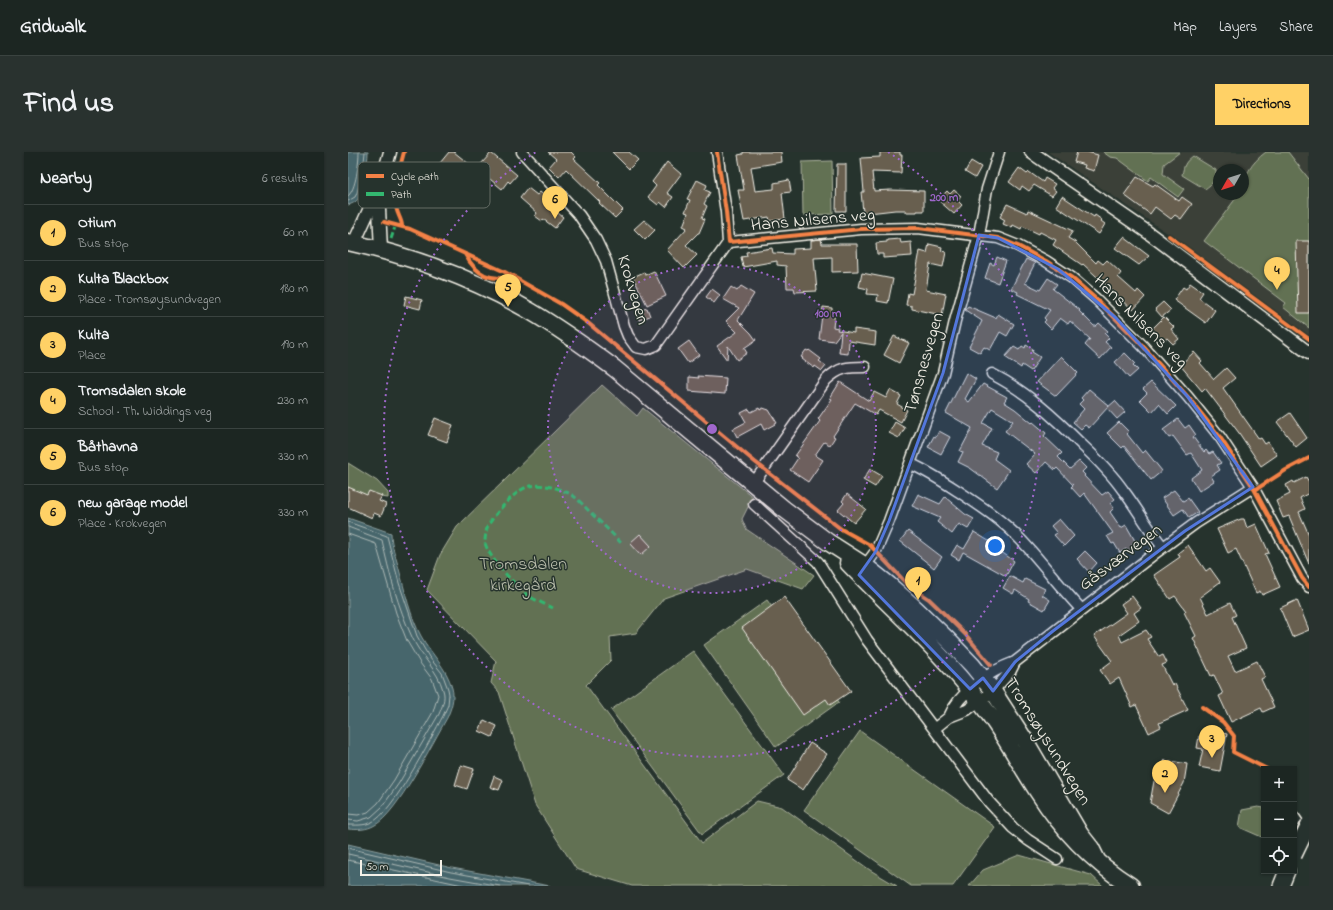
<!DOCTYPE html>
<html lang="en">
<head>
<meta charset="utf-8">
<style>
	body { margin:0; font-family:"Indie Flower",sans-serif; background:#29322f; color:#f1f3f6 }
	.controls { position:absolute; right:12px; bottom:12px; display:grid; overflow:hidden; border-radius:0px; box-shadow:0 1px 3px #0004 }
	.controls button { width:36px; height:36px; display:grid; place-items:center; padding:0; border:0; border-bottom:1px solid #3a4340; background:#1c2622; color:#f1f3f6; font:20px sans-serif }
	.compass { position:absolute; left:865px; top:12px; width:36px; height:36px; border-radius:50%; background:#1c2622; box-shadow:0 1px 3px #0004; rotate:231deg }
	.scale { position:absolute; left:12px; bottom:10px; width:82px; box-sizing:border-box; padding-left:4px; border:2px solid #f4f1e8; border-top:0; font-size:11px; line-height:14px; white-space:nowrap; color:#f4f1e8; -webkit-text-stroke:3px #26332d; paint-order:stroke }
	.you { position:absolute; left:647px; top:394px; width:14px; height:14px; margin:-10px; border:3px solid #fff; border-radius:50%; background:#1a73e8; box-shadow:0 0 0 6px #1a73e833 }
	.badge { display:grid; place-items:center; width:26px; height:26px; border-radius:50%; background:#ffd166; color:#111; font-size:13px; font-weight:700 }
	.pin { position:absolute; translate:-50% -33px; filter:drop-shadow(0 1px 2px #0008) }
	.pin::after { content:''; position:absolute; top:21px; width:14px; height:12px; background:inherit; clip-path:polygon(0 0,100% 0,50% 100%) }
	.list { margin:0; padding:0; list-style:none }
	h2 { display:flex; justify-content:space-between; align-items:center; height:52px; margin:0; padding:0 16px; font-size:17px }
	h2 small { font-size:13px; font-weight:400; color:#a0a5a5 }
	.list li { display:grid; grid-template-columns:26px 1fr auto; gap:12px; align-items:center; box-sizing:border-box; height:56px; padding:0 16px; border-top:1px solid #3a4340 }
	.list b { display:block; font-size:15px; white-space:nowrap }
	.list p { margin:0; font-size:13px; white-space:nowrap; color:#a0a5a5 }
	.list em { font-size:13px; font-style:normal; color:#a0a5a5 }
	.icon { flex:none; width:22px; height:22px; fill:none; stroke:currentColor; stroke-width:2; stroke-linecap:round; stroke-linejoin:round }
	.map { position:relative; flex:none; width:961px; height:734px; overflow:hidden; border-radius:0px }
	header { display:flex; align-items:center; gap:24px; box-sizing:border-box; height:56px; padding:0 20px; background:#1c2622; border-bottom:1px solid #3a4340 }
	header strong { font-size:19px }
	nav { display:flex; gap:22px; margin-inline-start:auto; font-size:14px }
	.intro { display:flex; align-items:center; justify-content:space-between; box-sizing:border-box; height:96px; padding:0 24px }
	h1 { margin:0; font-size:28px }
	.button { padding:10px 18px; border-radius:0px; background:#ffd166; color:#111; font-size:14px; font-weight:700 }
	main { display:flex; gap:24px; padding:0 24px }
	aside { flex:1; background:#1c2622; border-radius:0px; box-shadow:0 1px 3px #0004 }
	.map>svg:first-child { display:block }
</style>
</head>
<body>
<header>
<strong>Gridwalk</strong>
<nav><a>Map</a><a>Layers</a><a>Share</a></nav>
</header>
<div class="intro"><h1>Find us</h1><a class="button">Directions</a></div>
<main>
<aside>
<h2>Nearby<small>6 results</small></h2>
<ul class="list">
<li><span class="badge">1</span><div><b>Otium</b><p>Bus stop</p></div><em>60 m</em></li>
<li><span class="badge">2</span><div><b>Kulta Blackbox</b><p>Place · Tromsøysundvegen</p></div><em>180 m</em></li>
<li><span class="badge">3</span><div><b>Kulta</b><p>Place</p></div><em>190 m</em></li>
<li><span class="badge">4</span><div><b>Tromsdalen skole</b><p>School · Th. Widdings veg</p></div><em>230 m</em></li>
<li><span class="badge">5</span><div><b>Båthavna</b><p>Bus stop</p></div><em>330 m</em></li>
<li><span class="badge">6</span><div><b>new garage model</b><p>Place · Krokvegen</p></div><em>330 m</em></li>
</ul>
</aside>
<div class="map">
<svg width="961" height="734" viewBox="0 0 961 734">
	<rect width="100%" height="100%" fill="#26332d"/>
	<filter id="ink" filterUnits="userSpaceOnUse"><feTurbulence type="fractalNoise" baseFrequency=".025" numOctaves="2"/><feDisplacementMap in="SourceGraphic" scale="8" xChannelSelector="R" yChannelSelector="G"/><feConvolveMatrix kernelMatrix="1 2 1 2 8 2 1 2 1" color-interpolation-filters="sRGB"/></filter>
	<g filter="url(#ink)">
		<path fill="#3a4038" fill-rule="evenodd" d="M700,0H961V184L834,91ZM871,18H895V42H871Z"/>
		<path fill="#627152" stroke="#abb19d" d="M755,0H832L816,12L815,22L836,37L830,45L803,25L800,29L769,6L762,5Z
			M918,0H940L961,27V176L935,155L938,151L856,89L891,42H895C895,24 903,11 918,0Z
			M845,4L868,18C868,28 865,31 857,37L834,23C836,13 837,10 845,4Z
			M484,9L485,62L455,63L454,10Z
			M254,233L289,264L295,256L405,345L394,367L398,377L466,423L455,437L399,417L316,446L288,481L262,485L263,508L238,533L354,691L409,649L434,655L522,718L549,734H284L228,717L187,653L151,540L143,531L148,509L79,438L92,403L109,375Z
			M0,311L29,329L40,341V346L33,345L21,340L18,344L0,336Z
			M419,448L491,550L428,595L356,493Z
			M345,499L436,623L354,682L263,558Z
			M512,579L647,675L605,734H563L456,658Z
			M910,655L916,656V686L891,675L894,658Z
			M671,703L743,723L755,734H621L635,718Z"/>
		<path fill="#46666c" stroke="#8c9e9e" d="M0,0H20C20,10 16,38 10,47C8,50 4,52 0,53Z
			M0,366L43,381C43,393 48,405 51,417C57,439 62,464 73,484C83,502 99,516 104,536C107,546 103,557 99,566C85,590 49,662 27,673C19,678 9,678 0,677Z
			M0,692L104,716L202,734H0Z"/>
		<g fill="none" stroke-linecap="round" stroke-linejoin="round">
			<path stroke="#aeb9b6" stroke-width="1" d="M0,44C8,38 11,10 11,0
				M0,49L7,45L9,41L16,10L17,0
				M0,370L39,384L51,431L69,484L81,505L94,521L100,537L101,542L100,553L95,564C83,586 44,662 24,670C16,674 8,673 0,673
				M0,375L34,388C41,421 50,455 64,485C72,504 90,518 95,538C98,546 94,555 91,562L51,631L34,655L23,665L10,669L0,668
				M0,382L28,392L48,461L59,489L72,511L84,527L90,543L85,560L46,628L30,651L20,660L10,663L0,662
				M0,696L103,720L180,734
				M0,702L102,725L152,734
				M0,708L119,734"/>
		</g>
		<path fill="#675e50" stroke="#f4f1e8" d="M101,0H106L121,12L109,26L92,11Z
			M200,0H223L228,5L226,7L252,31L250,33L275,58L267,66L251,51L252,50L218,17L211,25L201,15L208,7Z
			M264,0H281L290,8L281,17Z
			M395,0H433L434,10L403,15L407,39L426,37V31L441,28L443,40L434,41L437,67L422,69L421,65L396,69L390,38H396L390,3L395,2Z
			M532,0H552V3H554L553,21L524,20L526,39L542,38L576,39V59H569V60H558V58H547L521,61V60H515L513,40H516L513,6L532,5Z
			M729,0H739L750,3L746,19L736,16L737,13L726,10Z
			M143,1L169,23L162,31L160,29L154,37L137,23L141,19L133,12Z
			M623,9L633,15L627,26L617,20Z
			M319,10L333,22L319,41L325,45L318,55L312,50L310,53L300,45L308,34L304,30Z
			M489,12H498V59H488Z
			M671,16L679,22L681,20L695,30L697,26L707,32L704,36L708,39L704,44L686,33L681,39L674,34L672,38L661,30Z
			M789,25L805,34L807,32L831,49L834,45L844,52L833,67L827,63L823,67L807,55L802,62L776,43Z
			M349,28L359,33L357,38L362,40L356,52L359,54L354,66L357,67L351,81H350L338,93L349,103L336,116L319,98L339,76L335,74L340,61L337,60L342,48L339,47Z
			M180,36L189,43L192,40L207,53L204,56L215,65L207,76L195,67L194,69L187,64L189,61L172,46Z
			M606,38L613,44L610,49L614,53L606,62L590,48L599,39L602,42Z
			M714,44L746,65L747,63L754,68L753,69L757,72L751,82L708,54Z
			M659,52L679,61L680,58L725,79L720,86L727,90L748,111L750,108L755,112L759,108L773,121L770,125L788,141L790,138L797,145L785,158L735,112L734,113L705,93L708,88L692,80L691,82L674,74L673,77L665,73L664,76L655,72L657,68L652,65Z
			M296,68L307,78L297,88L286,77Z
			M776,85L801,104L791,113L767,96Z
			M473,87L474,92H509L510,119L484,120V105L466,106L469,139L447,140L446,136H439L438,114L429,113V109L395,115L393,105L399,104L398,100L424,96L425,101L445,102V97L463,96V88Z
			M552,87L553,91L563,90L564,104L535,106V102H529L528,91L539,90V88Z
			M948,89H961V161H950Z
			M581,92L594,95L593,99L598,100L595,115L582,112L579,132L578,138L598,142L594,163L564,157V154L558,153L560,141L564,142L572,99L579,101Z
			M649,105L658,109L650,131L637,126L642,111L646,113Z
			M678,107L687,111L677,131L692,138L700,126L709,132L705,137L732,158L731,159L746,174H748L751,171L760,179L757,182L761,186L757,190L763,195L752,207L737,193L742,187L722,169L720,172L712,166L703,177L696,170L698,168L696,166L702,158L669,142L670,140L663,137Z
			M306,119L318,144L299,153L285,125L296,120L297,123Z
			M514,121L545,127L540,151L529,149L530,143L519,142L520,137L511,135Z
			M842,131L855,140L851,146L867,158L858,171L826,148L835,135L838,137Z
			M393,134L406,142L390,168L403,181L408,188L396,196L399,201L389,208L380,194L379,208L369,194L389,180L378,169L391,156L375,147L383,135L389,139Z
			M364,137L372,143L366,151L358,145Z
			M58,144L74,148L72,157L56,153Z
			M815,150L823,158L814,165L807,157Z
			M620,154L648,166L650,162L666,172L659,184L652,180L642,198L636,195L632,201L621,195L634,169L617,158Z
			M475,155L484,156V159H487L485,175L490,176L489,178L506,181V177L528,180L527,193L501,189L500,202L491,201L493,180L486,189L471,187Z
			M299,156L302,164L291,168L288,160Z
			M816,165L826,175L823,177L831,187L825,192L819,186L815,189L804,177Z
			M546,184L561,191L551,211L536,203Z
			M341,189L351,203L340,211L330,197Z
			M678,193L685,197L684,200L692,205L683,219L674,213L673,216L657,205L666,195L671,198L674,194L677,196Z
			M458,198L460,199L461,198L473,207L471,209L478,214L474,219L467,214L466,216L454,207L455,206L453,205Z
			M846,200L854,209L852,211L866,227L878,216L887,226L875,236L911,287L913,286L917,292L920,290L929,303L913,314L891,281L857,236L854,239L832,213Z
			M777,201L787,211L785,213L790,218L781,226L767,210Z
			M713,204L730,221L708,244L689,230Z
			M618,221L628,227L617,247L621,250L635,232L659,245L656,250L667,257L684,271L685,270L698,281L696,284L714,301L710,305L722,317L731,309L738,316L734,320L737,323L736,324L754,343L760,339L767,347L762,351L766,356L762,360L773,376L778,373L790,394L780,400L778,397L772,401L766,391L764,392L759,384L765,381L736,341L732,345L723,335L725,333L709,316L707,318L698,310L688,321L678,312L687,302L657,279L665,269L644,256L635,271L644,276L634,294L649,300L646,307L661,318L658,323L649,336L622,316L610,310L615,300L612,299L624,276L598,261Z
			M350,224L378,226L377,242L341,239V225L351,226Z
			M492,230L521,249L526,240L538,246L542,238L553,244L549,252L559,258L553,270L531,258L528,263L507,251L485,284L487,285L482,293L476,290L467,303L475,308L460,330L442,318L450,306L447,304L472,269L470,267L484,247L482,246Z
			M803,230L828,254L820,262L811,252L804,260L792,248L799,241L795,237Z
			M741,237L761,254L741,276L737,273L733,277L725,270L736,257L731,252L735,248L733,246Z
			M767,249L777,260L769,267L759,256Z
			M411,256L412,258L415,256L421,258L429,271L416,278L413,272L389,285L385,277L398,270L393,261L401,257L403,260Z
			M942,261L959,286L948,295L929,270Z
			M87,266L105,273L99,290L80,283Z
			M830,267L837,276L841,273L848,283L845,285L856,300L858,298L861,302L865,300L873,311L869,313L872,318L863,324L866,329L851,339L843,326L854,318L843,301L839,303L825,284L821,286L815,278Z
			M547,270L557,276L551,286L541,281Z
			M771,270L781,280L779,282L794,301L797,298L814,319L803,328L776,294L774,296L759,281Z
			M591,279L602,285L593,302L580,295L586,284L588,285Z
			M522,317L534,324L527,335L515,328Z
			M958,325L961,330V341L952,346L957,357L951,360L961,383V412L941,364L935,366L928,349L942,342L938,333L945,329L946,331Z
			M0,335L19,343L21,339L34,344L31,349L38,352L33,364L26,361L24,366L0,355Z
			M826,338L835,349L840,346L850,360L841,366L835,357L826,363L814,346Z
			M499,342L518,357L506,371L490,358L496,351L494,349Z
			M570,342L592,352L597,345L617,362L626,367L620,377L611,372L604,382L589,370L592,366L564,354Z
			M711,367L726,384L716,394L706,383L709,381L703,374Z
			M893,367H896L899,376L908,372L921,401L917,402L932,435L914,443L912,439L908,441L888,397L880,401L869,377Z
			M560,379L594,405L586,416L552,389Z
			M626,380L654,397L652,399L666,409L658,424L615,400L611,408L603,403L609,393L616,397Z
			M292,382L303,394L293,403L282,391Z
			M840,393L858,419L862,416L872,430L852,445L860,462L882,451L888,463L884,465L898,496L880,504L887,519L909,509L917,525L913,527L926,555L915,560L913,556L883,570L871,544L875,542L866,523L863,524L845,486L848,484L836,460L838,459L827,444L822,447L806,423L832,405L830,401Z
			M737,399L749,411L741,420L729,407Z
			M662,424L675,431L677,427L697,437L694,443L702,448L696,458L680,449L681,447L667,438L665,442L655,436Z
			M784,444L793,456L786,461L791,469L771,483L774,490L798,478L803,485L799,487L811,505L815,503L819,511L814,513L824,533L827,532L840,558L811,571L813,575L801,581L788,553L784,555L771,526L762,532L752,518L764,509L746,484L779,461L773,452Z
			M436,445L503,539L482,553L478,547L455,563L394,476Z
			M949,448L961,478L944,485L932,456Z
			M136,568L149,574L144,585L131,579Z
			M858,578L879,582L872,619L851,615L855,597L849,596L851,584L857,585Z
			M462,591L479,602L455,638L439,628Z
			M817,608L839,612L836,631L820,661L802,651L806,629Z
			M113,613L126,617L119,637L107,633Z
			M146,624L155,628L151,638L142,635Z"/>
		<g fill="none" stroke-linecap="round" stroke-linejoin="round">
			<g stroke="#f4f1e8" stroke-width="13">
				<path id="minor" d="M174,0L231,63L248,88L258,109L276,174L280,184L288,195L298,197L308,193L380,91L378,60L369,0
					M381,90L513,77L570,76L650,86L670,94L698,109L724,126L748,147L795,194L840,245L872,285L905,335L954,426L961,435
					M644,222C678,239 707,266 734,293C749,307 763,321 775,338C789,356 800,377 815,395
					M563,312C581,320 596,330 613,341C634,355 655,369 673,388C694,410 712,435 733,457
					M405,332L478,228C491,215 500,215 517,215
					M406,352L470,410L519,488L641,650L665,676L680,688L709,707
					M514,418L528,399L541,369L595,221L607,169L631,83L639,37L651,0
					M601,565C611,540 642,519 667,510L806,402L848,371L905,335
					M586,577L601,565L619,558L645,539L662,520L667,510
					M946,665L959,684"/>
			</g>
			<g stroke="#f4f1e8" stroke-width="15">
				<path id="tertiary" d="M683,0L798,79L961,201
					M29,46L31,57L33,98
					M6,91L22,56L29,46L42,0"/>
			</g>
			<g stroke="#f4f1e8" stroke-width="18">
				<path id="primary" d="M933,734L939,719"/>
			</g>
			<g stroke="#f4f1e8" stroke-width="19">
				<path id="trunk" d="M0,90C63,104 126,127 182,159C211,176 239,196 266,216L436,357L480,390L516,413L541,433L568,457L599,487L624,513L645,539L678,590L732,682L743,696L749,708
					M500,411C544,457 592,498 631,549C654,577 670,610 690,640C714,678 745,710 783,734"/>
			</g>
			<use href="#minor" stroke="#26332d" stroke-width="10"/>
			<use href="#tertiary" stroke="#26332d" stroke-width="12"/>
			<use href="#primary" stroke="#26332d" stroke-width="15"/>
			<use href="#trunk" stroke="#26332d" stroke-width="16"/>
			<g stroke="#f4f1e8" stroke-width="18" stroke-linecap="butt">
				<path id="primary-bridge" d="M946,703L961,672"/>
			</g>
			<use href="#primary-bridge" stroke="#26332d" stroke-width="15"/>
			<path stroke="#33b770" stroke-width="3" stroke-dasharray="6 3" stroke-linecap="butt" d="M43,87L48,72
				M205,456C197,452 186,448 178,442C168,434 138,403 137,390C137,386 138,379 139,376C145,363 168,337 182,334C194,332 207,335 218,340C227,343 234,352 241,359C252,370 263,380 273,391"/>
			<g stroke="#26332d" stroke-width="6">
				<path id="cycleway" d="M369,0L378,60L381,90L513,77L570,76L650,86L670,94L698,109L724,126L748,147L795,194L840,245L872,285L905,335L954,426L961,435
					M36,70L62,77L155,119L213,152L240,171L407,310L493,377L522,393L560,433L581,447L617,482L643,513
					M54,74C54,67 48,61 48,53C47,36 51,17 56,0
					M821,84L961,187
					M117,102C128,123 143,130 166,124
					M907,338L938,318L961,306
					M854,555L875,570L886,584L885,600L919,617"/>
			</g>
			<use href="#cycleway" stroke="#f48246" stroke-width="4"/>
		</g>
	</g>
	<path fill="#5377dc" fill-opacity="0.2" stroke="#5377dc" stroke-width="3" stroke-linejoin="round" d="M631,83L650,86L710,117L768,166L840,245L905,335L837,379L705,479L667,510L645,539L635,526L622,537L511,423L528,399L541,369L595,221Z"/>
	<circle cx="364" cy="277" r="164" fill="#9f67cb" fill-opacity=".12"/>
	<g fill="none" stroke="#9f67cb" stroke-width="2" stroke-dasharray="2 4">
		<circle cx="364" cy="277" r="164"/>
		<path d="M540 0A328 328 0 1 1 188 0"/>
	</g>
	<g text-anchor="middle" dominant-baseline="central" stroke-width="3" stroke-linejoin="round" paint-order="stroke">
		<g font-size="18" fill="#f4f1e8" stroke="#26332d">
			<text transform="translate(465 69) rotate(-5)">Hans Nilsens veg</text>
			<text transform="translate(284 138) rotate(73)">Krokvegen</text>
			<text transform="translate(792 170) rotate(45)">Hans Nilsens veg</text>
			<text transform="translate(577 211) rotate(-74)">Tønsnesvegen</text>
			<text transform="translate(773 406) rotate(-37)">Gåsværvegen</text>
			<text transform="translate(699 590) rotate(58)">Tromsøysundvegen</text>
		</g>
		<g font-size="18" fill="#babeac" stroke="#26332d">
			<text x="175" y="413">Tromsdalen<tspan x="175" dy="21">kirkegård</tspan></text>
		</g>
	</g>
	<rect x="10" y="10" width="132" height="46" rx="6" fill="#26332d" stroke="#646c65" stroke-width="1"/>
	<rect x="18" y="22" width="18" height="4" fill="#f48246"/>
	<rect x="18" y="40" width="18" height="4" fill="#33b770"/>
	<g font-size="11" fill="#f4f1e8">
		<text x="43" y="28">Cycle path</text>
		<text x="43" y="46">Path</text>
	</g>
	<circle cx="364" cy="277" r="6" fill="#9f67cb" stroke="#26332d" stroke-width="2"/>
	<g font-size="12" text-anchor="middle" font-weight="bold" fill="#9f67cb" stroke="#26332d" stroke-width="3" stroke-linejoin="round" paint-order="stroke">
		<text x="596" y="49">200 m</text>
		<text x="480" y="165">100 m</text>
	</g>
</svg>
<div class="controls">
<button>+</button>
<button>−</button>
<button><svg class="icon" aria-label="locate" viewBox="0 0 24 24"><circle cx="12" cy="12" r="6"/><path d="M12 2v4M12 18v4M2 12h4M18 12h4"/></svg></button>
</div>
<svg class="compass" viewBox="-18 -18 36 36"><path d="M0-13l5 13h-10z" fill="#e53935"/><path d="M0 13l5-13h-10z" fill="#a0a5a5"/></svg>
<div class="scale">50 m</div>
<div class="you"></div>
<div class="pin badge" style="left:570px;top:448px">1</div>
<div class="pin badge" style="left:817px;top:641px">2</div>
<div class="pin badge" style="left:864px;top:606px">3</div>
<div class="pin badge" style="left:929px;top:138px">4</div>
<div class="pin badge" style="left:160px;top:155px">5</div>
<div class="pin badge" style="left:207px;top:67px">6</div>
</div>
</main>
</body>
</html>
